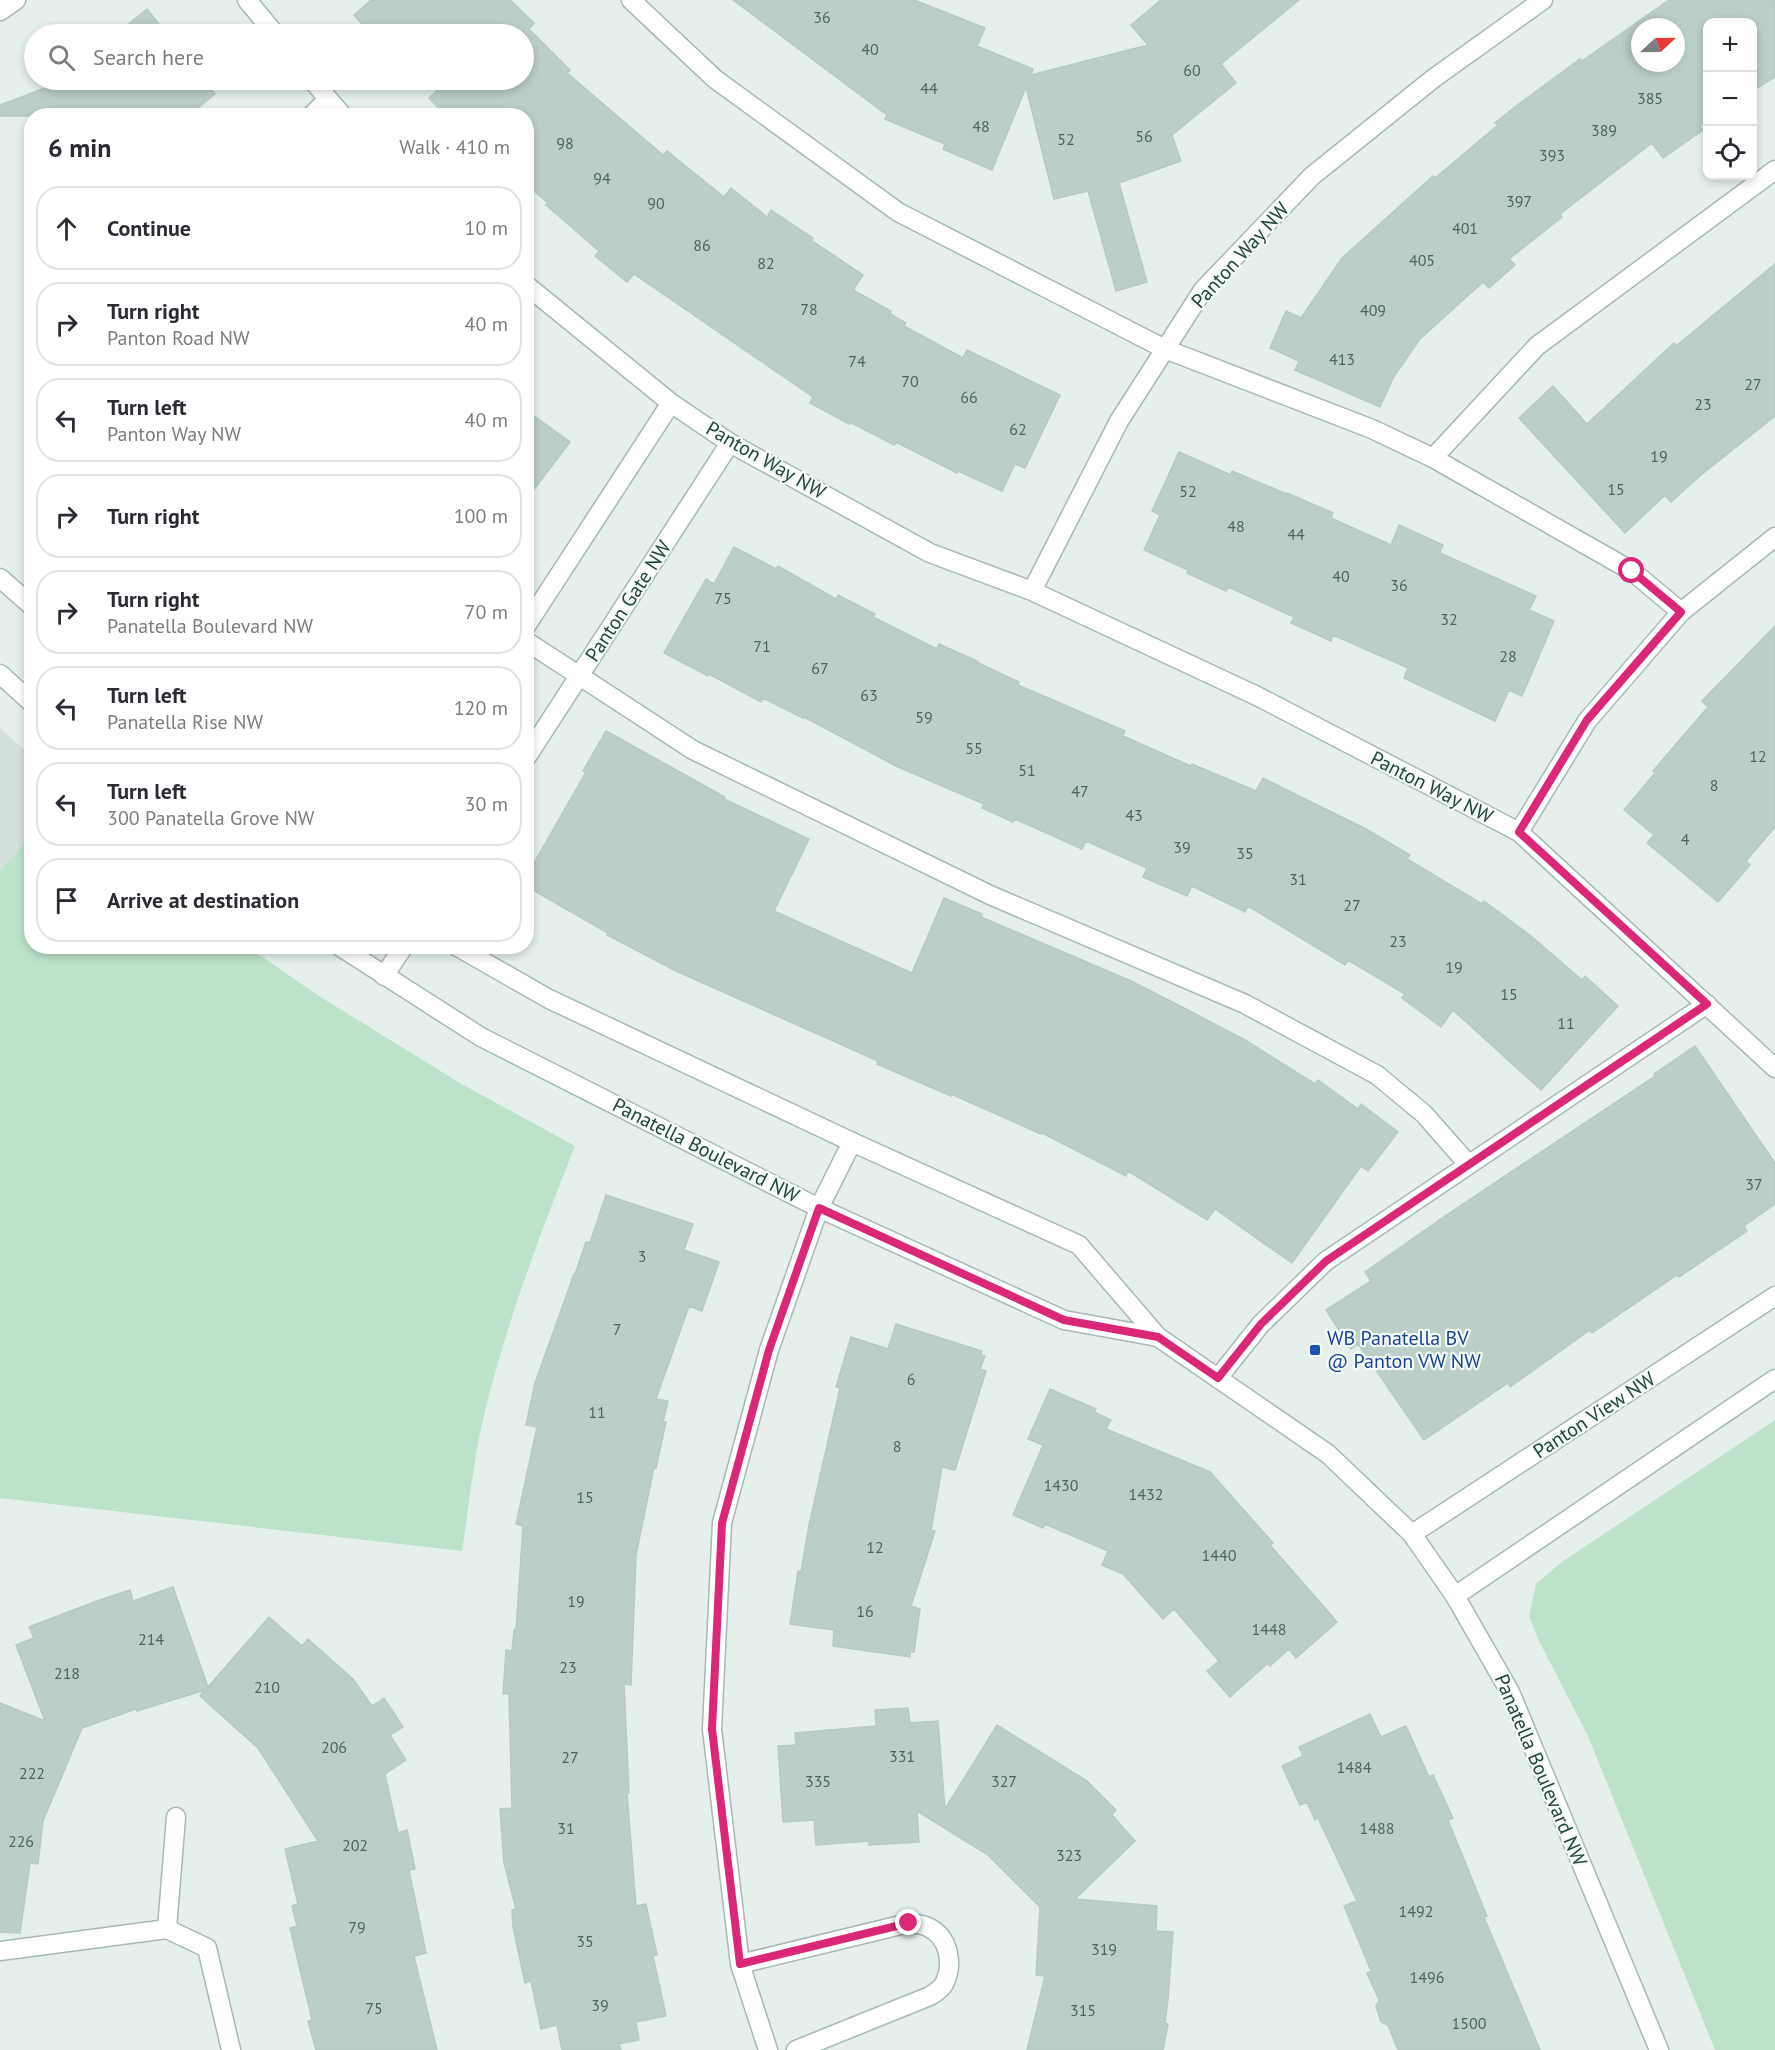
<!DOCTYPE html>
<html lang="en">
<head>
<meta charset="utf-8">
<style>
	body { margin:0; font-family:"PT Sans",sans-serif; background:#f2f2f3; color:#2b2b33 }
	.controls { position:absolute; right:18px; top:18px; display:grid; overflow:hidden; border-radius:12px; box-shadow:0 3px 9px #0003 }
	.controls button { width:54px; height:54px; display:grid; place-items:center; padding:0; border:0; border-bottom:2px solid #e1e1e2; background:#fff; color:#2b2b33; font:30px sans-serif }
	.compass { position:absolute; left:1631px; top:18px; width:54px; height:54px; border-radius:50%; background:#fff; box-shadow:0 3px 9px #0003; rotate:68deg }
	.stop { position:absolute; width:18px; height:18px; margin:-14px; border:4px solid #db2777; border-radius:50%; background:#fff }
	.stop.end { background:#db2777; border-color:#fff; box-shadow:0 2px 6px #0008 }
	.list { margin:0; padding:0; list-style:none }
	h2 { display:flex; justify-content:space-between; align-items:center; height:78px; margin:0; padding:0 24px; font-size:26px }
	h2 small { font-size:20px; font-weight:400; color:#7c7c81 }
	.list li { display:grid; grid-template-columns:39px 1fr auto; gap:18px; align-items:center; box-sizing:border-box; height:84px; margin:0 12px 12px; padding:0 12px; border:2px solid #e1e1e2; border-radius:24px }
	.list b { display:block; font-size:22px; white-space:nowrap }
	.list p { margin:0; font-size:20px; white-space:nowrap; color:#7c7c81 }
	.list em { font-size:20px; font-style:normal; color:#7c7c81 }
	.icon { flex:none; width:33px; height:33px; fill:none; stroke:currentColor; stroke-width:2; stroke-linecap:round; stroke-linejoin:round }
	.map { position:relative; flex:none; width:1775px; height:2050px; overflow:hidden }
	.search { position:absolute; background:#fff; box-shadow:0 3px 9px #0003; left:24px; top:24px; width:510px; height:66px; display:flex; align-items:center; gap:15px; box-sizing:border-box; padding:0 21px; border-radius:33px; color:#7c7c81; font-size:22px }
	.panel { position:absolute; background:#fff; box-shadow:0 3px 9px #0003; left:24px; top:108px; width:510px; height:846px; border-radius:24px }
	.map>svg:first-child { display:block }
</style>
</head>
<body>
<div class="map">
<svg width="1775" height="2050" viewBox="0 0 1775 2050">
	<rect width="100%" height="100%" fill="#e5f0ec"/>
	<path fill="#d3e0db" d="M0,728L32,757L31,836L0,871Z"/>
	<path fill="#bce3c9" d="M31,836L32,946L248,947L319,996L460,1083L575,1146C538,1239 502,1334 480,1433C472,1472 468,1512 462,1551L0,1498V871Z
		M1775,1420V2050H1715L1588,1736L1538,1639L1529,1616L1536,1584L1563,1561Z"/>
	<path fill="#bccec8" stroke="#b6cac3" stroke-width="1.5" fill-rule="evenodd" d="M371,0H510L534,23L529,29L570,70L567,73L663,155L667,151L724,197L731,188L767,217L771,210L813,238L811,240L863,275L853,290L891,311L890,314L906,323L904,326L963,358L967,350L1060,395L1025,468L1015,464L1002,491L958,471L957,473L896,442L894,445L850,422L849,424L810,403L813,397L634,274L627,282L595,256L599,251L546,205L548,203L526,184V116H446L429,98L444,84L439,80H524V34H370L354,15Z
		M733,0H914L985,28L977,46L1033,69L1031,75L1148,45L1131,25L1161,0H1299L1221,64L1236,83L1172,135L1181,161L1119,183L1147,282L1116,291L1088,191L1054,199L1026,87L992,170L943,149L945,144L885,119L887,115Z
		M1669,0H1775V77L1752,91V22H1707V121L1700,126L1703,130L1663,158L1652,143L1560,214L1562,217L1509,259L1515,265L1489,288L1483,282L1420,339L1393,378L1380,407L1295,370L1299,361L1270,348L1286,311L1301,318L1342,258L1433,176L1435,178L1498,125L1495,123L1516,106L1580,59L1582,61ZM1640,27H1676V63H1640Z
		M147,9L167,34H116Z
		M66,80H204L215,94L188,116H0V105Z
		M1775,264V416L1701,475L1671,502L1665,495L1625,533L1519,418L1553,386L1587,424L1674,343L1676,346Z
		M526,410L570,442L526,500Z
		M1179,452L1231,475L1232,471L1287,494V493L1333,513L1331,518L1391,545L1399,525L1443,545L1440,553L1536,596L1529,610L1554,621L1522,696L1509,690L1495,721L1404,678L1408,668L1333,635L1331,641L1291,623L1294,617L1228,587L1226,591L1187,573L1188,570L1144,550L1160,515L1152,511Z
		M734,547L776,569L778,566L836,599L838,595L875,614L873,617L937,649L939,644L977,661L976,662L1019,682L1018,685L1125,731L1123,736L1191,766L1192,764L1256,791L1263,778L1366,829L1410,855L1407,859L1482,904L1484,901L1531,936L1582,980L1585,976L1618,1006L1541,1090L1453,1010L1441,1027L1402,998L1405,994L1348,960L1345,965L1248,906L1245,912L1192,886L1187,896L1143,877L1147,868L1086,841L1082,849L1015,819L1013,822L982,808L984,804L898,767L804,717L803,718L763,698L761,702L709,674L708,676L664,653L706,579L714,584Z
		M1775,626V827L1746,861L1750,865L1718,902L1647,843L1654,835L1624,810L1655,773L1653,771L1708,707L1702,701Z
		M606,731L725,797L724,799L809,839L774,911L912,973L944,898L982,914L981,917L1131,981L1186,1009L1245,1040L1315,1084L1318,1080L1358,1109L1361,1104L1398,1132L1368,1171L1361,1166L1292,1263L1215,1209L1207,1220L1128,1171L1126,1176L1042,1133L1041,1134L951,1094V1096L877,1064L878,1061L676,971L607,935L608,933L526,886V877L586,772L583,771Z
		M1695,1046L1775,1163V1204L1744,1226L1747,1231L1679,1277L1677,1275L1592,1333L1590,1330L1510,1387L1508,1383L1424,1440L1358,1344L1351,1349L1326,1310L1371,1281L1365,1272L1448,1214L1655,1076L1654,1074Z
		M606,1195L693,1224L684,1250L719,1262L702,1311L689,1306L656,1399L668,1401L663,1422H666L656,1468L654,1467L636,1555L631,1685L624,1684L629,1793H627L636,1906L646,1904L657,1955L653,1956L666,2016L636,2022L639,2040L619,2044L621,2050H562L557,2025L541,2029L531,1981L525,1983L513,1927L512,1910L516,1909L504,1863L500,1809L512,1808L509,1694H503L506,1650L512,1651L514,1630H516L523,1526L516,1524L537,1427L526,1425L535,1383L574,1274H575L586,1242L590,1243Z
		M896,1324L982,1351L981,1355L985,1356L980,1369L986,1371L955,1470L942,1467L931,1530L935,1531L911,1606L920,1609L914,1652H910V1657L833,1646L834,1630L790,1624L798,1571L801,1572L809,1525L840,1388L836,1387L851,1337L888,1349Z
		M1050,1389L1096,1409L1094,1412L1111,1420L1106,1429L1210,1472L1273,1543L1270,1545L1337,1622L1296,1658L1289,1649L1270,1666L1268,1663L1230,1697L1207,1671L1219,1661L1174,1609L1163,1619L1123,1574L1102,1565L1108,1551L1045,1524L1043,1528L1013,1515L1043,1445L1028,1439Z
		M173,1587L208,1687L269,1617L302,1646L308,1639L353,1679L372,1706L384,1698L403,1727L390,1735L406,1760L385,1774L398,1833L407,1830L415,1869L409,1870L426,1953L414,1956L437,2050H316L308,2021L312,2020L290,1928L297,1926L292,1906L298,1904L285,1849L318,1841L258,1748L200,1696L205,1690L137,1711L136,1709L82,1728L43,1821L38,1864L30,1863L20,1933L0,1932V1703L45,1721L16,1645L34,1638L29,1627L97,1601L130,1590L133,1601Z
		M908,1708L910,1723L938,1721L945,1809L997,1725L1087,1781L1116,1810L1112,1815L1135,1841L1075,1899L1157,1906L1156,1931L1173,1932L1168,1999L1165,2023L1168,2024L1163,2050H1027L1045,1976L1036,1975L1040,1907L988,1855L917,1811L919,1842L869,1845V1841L816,1845L814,1820L783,1822L778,1746L796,1745L795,1733L876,1726L875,1710Z
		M1370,1714L1381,1737L1406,1726L1429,1777L1433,1775L1453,1818L1448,1820L1487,1916L1484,1917L1540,2050H1398L1388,2025L1381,2022L1376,2006L1379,2000L1367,1973L1371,1971L1344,1906L1357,1901L1318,1818L1315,1820L1307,1802L1300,1805L1282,1766L1303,1756L1299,1747Z"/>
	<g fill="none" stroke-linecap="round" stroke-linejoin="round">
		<g stroke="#a6b9b4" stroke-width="21">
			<path id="service" d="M631,0L715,79L898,212L1165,349L1372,429L1433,458L1632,571L1681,612
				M311,116L328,99
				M1433,458L1537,346L1775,170
				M526,641L693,750L990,895L1245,1004L1377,1075L1424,1114L1468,1164
				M1218,1378L1261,1324L1326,1261L1707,1004"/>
		</g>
		<g stroke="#a6b9b4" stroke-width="21">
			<path id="minor" d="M247,0L275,34
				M0,11L16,0
				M312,80L343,116
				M526,285L671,403L730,443L930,553L1032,591L1257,696L1519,832L1775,1068
				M1032,591L1119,421L1203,290L1312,176L1434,78L1543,0
				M526,626L671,403
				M526,758L730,443
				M1519,832L1587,721L1681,612L1775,537
				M384,976L404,946
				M1412,1534L1775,1296
				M1455,1596L1775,1379
				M167,1929L176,1817
				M0,1951L167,1929L207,1948L231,2050
				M740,1964L909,1923C915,1924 922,1924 928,1927C949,1937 954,1964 944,1984C941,1989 935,1993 930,1996L796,2050
				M768,2050L740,1964L712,1729L722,1523L769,1350L819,1208L852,1142"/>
		</g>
		<g stroke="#a6b9b4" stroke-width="21">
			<path id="tertiary" d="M0,578L32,606
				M0,674L32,703
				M339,946L481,1037L819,1208L1064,1320L1158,1337
				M456,946L549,999L852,1142L1079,1245L1158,1337L1328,1454L1412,1534L1455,1596L1510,1692L1659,2050"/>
		</g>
		<use href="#service" stroke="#fff" stroke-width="18"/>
		<use href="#minor" stroke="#fff" stroke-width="18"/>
		<use href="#tertiary" stroke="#fff" stroke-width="18"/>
	</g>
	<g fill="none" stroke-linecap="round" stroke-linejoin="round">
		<path stroke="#db2777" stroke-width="8" d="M909,1923L740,1964L712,1729L722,1523L769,1350L819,1208L1064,1320L1158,1337L1218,1378L1261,1324L1326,1261L1707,1004L1519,832L1587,720L1681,612L1632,571"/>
	</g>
	<rect fill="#1a4fb4" stroke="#f6fbf9" stroke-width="2" x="1309" y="1344" width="12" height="12" rx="3"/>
	<g text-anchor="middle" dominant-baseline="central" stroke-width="4.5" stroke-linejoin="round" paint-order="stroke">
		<g font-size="16" fill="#486660">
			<text x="822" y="17">36</text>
			<text x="870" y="49">40</text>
			<text x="1192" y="70">60</text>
			<text x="929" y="88">44</text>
			<text x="1650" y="98">385</text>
			<text x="981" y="126">48</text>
			<text x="1604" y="130">389</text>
			<text x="1144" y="136">56</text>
			<text x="1066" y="139">52</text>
			<text x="565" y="143">98</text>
			<text x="1552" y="155">393</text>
			<text x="602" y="178">94</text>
			<text x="1519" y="201">397</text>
			<text x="656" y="203">90</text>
			<text x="1465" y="228">401</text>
			<text x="702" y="245">86</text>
			<text x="1422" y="260">405</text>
			<text x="766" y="263">82</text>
			<text x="809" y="309">78</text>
			<text x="1373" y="310">409</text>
			<text x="1342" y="359">413</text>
			<text x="857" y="361">74</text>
			<text x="910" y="381">70</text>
			<text x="1753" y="384">27</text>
			<text x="969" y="397">66</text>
			<text x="1703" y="404">23</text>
			<text x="1018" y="429">62</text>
			<text x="1659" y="456">19</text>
			<text x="1616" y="489">15</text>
			<text x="1188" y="491">52</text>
			<text x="1236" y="526">48</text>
			<text x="1296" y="534">44</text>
			<text x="1341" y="576">40</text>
			<text x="1399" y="585">36</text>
			<text x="723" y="598">75</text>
			<text x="1449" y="619">32</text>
			<text x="762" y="646">71</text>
			<text x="1508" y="656">28</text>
			<text x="820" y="668">67</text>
			<text x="869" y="695">63</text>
			<text x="924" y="717">59</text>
			<text x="974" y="748">55</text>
			<text x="1758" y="756">12</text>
			<text x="1027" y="770">51</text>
			<text x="1714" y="785">8</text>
			<text x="1080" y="791">47</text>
			<text x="1134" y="815">43</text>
			<text x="1685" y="839">4</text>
			<text x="1182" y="847">39</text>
			<text x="1245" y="853">35</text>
			<text x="1298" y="879">31</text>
			<text x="1352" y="905">27</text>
			<text x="1398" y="941">23</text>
			<text x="1454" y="967">19</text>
			<text x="1509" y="994">15</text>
			<text x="1566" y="1023">11</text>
			<text x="1754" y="1184">37</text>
			<text x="642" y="1256">3</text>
			<text x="617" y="1329">7</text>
			<text x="911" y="1379">6</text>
			<text x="597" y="1412">11</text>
			<text x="897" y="1446">8</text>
			<text x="1061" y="1485">1430</text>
			<text x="1146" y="1494">1432</text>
			<text x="585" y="1497">15</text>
			<text x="875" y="1547">12</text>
			<text x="1219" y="1555">1440</text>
			<text x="576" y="1601">19</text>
			<text x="865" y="1611">16</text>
			<text x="1269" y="1629">1448</text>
			<text x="151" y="1639">214</text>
			<text x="568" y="1667">23</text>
			<text x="67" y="1673">218</text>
			<text x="267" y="1687">210</text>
			<text x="334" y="1747">206</text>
			<text x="902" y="1756">331</text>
			<text x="570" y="1757">27</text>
			<text x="1354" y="1767">1484</text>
			<text x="32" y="1773">222</text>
			<text x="818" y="1781">335</text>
			<text x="1004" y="1781">327</text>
			<text x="566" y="1828">31</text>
			<text x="1377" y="1828">1488</text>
			<text x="21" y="1841">226</text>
			<text x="355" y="1845">202</text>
			<text x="1069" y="1855">323</text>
			<text x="1416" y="1911">1492</text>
			<text x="357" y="1927">79</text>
			<text x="585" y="1941">35</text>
			<text x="1104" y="1949">319</text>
			<text x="1427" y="1977">1496</text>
			<text x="600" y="2005">39</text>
			<text x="374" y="2008">75</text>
			<text x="1083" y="2010">315</text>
			<text x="1469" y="2023">1500</text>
		</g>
		<g font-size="20" fill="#21443d" stroke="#f6fbf9">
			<text transform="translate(1240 255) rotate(-48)">Panton Way NW</text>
			<text transform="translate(766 460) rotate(30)">Panton Way NW</text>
			<text transform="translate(628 601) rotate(-57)">Panton Gate NW</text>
			<text transform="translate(1432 787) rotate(27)">Panton Way NW</text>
			<text transform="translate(706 1150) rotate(27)">Panatella Boulevard NW</text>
			<text transform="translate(1594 1415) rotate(-33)">Panton View NW</text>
			<text transform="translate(1541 1770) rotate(67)">Panatella Boulevard NW</text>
		</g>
		<g font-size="20" fill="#164399" stroke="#f6fbf9" text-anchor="start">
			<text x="1327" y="1338">WB Panatella BV<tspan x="1327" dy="23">@ Panton VW NW</tspan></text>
		</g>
	</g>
</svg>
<div class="controls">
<button>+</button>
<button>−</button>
<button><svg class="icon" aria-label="locate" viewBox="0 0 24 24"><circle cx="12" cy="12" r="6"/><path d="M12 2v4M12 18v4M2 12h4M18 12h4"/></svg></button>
</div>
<svg class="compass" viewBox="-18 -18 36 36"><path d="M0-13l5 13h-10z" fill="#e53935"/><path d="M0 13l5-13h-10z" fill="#7c7c81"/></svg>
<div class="stop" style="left:1632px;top:571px"></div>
<div class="stop end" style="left:909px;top:1923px"></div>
<div class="search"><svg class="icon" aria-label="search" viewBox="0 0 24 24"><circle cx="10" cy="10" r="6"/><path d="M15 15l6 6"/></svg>Search here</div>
<section class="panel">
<h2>6 min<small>Walk · 410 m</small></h2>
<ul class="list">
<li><svg class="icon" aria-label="ahead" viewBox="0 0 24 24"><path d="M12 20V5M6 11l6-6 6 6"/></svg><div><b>Continue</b></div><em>10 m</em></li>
<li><svg class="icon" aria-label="right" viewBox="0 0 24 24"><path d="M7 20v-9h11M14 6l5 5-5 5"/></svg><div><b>Turn right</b><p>Panton Road NW</p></div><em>40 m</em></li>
<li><svg class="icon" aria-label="left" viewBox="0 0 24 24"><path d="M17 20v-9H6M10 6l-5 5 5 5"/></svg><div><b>Turn left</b><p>Panton Way NW</p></div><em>40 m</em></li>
<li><svg class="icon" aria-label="right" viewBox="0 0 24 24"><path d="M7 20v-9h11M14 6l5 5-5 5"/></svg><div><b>Turn right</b></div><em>100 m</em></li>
<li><svg class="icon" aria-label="right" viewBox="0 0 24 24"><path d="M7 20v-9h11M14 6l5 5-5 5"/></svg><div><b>Turn right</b><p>Panatella Boulevard NW</p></div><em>70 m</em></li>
<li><svg class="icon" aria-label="left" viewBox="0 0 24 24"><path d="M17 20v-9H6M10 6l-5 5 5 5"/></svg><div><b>Turn left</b><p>Panatella Rise NW</p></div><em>120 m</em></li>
<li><svg class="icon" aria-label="left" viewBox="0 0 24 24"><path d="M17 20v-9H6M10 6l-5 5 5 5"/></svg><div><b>Turn left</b><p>300 Panatella Grove NW</p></div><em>30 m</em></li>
<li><svg class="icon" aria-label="arrive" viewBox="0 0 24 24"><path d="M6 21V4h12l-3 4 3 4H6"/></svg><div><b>Arrive at destination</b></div></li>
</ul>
</section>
</div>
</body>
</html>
